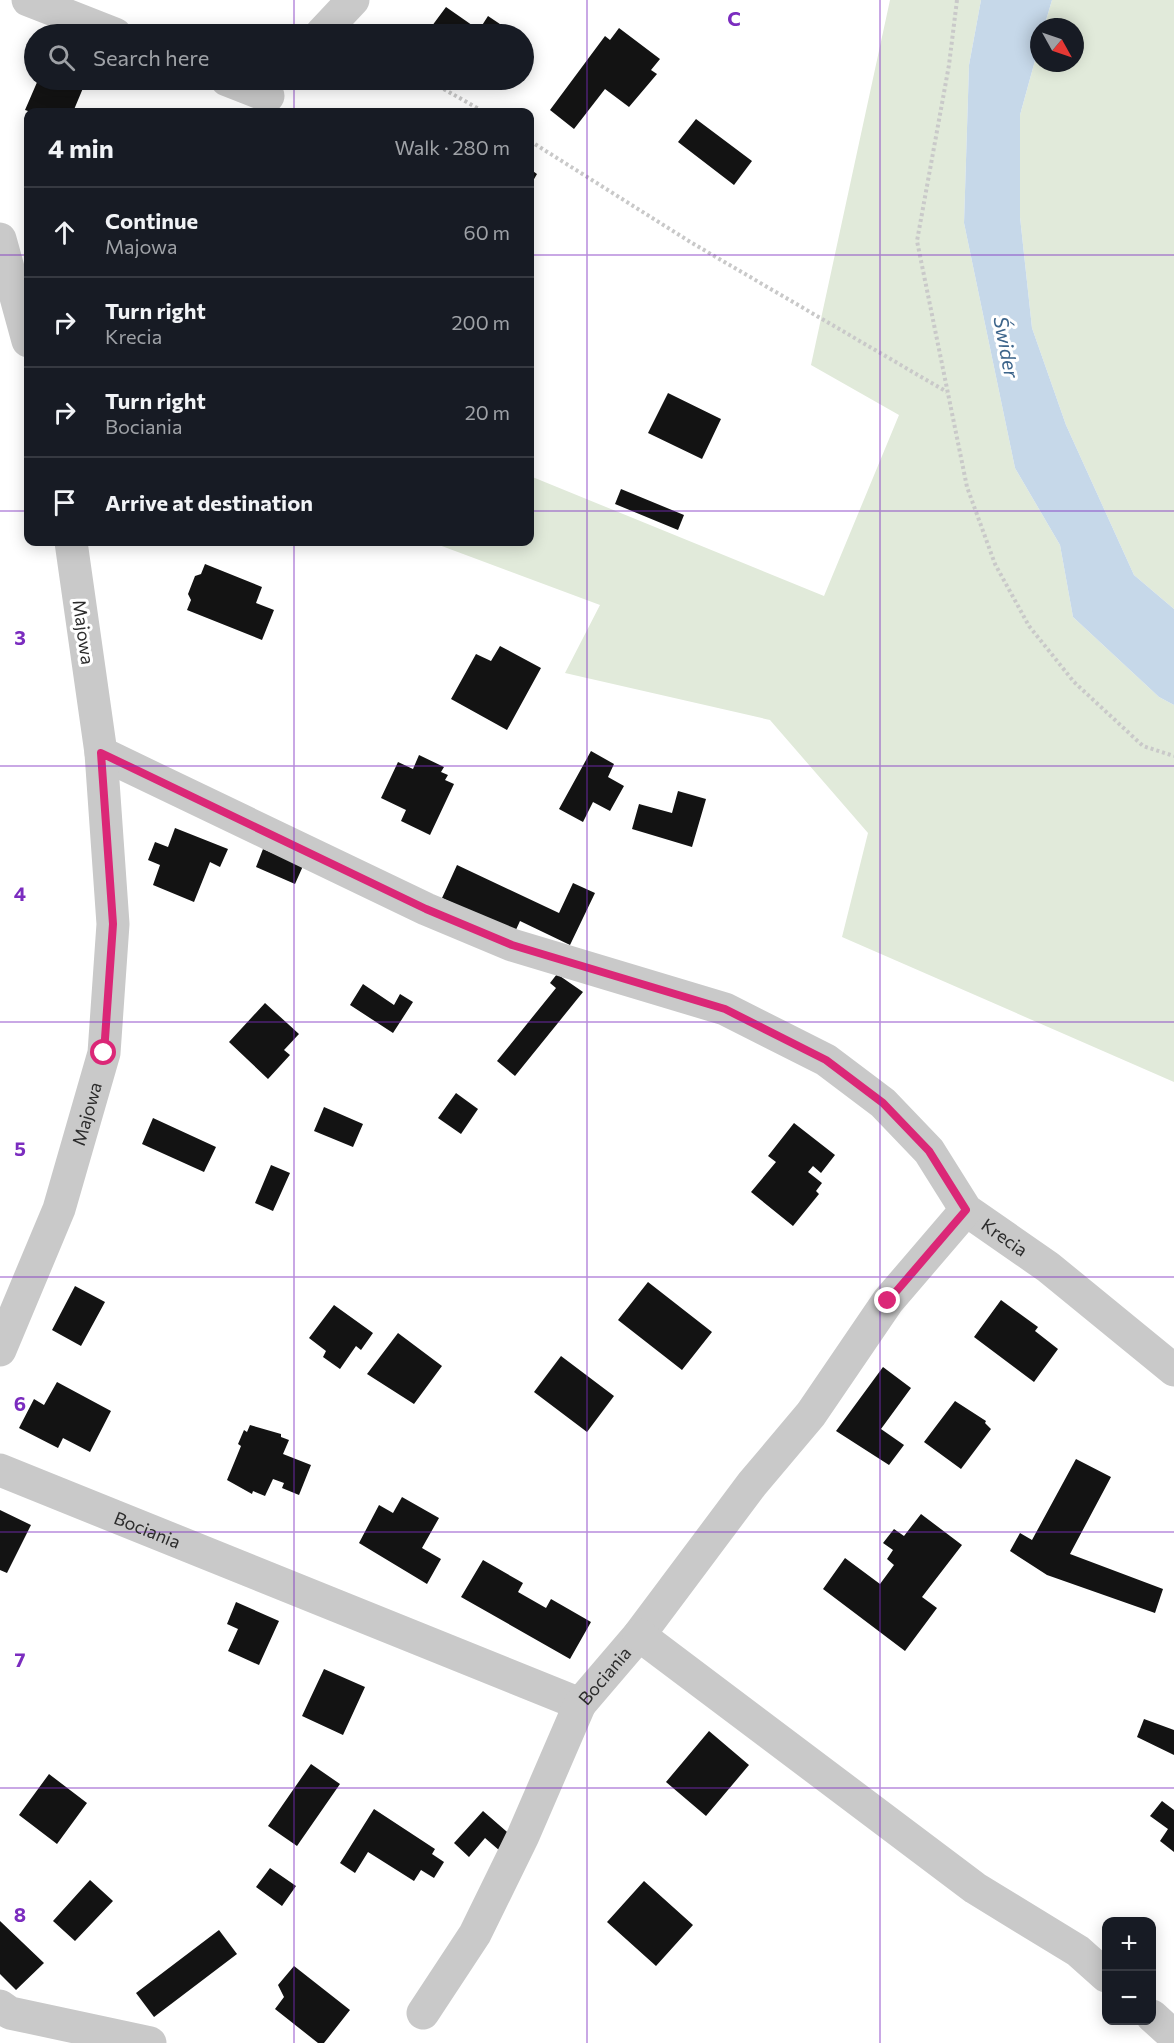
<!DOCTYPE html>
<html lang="en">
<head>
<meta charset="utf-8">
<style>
	body { margin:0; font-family:Commissioner,sans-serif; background:#20242c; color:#f1f3f6 }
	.controls { position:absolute; right:18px; bottom:18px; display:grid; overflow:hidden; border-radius:12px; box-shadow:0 3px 15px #0003 }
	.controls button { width:54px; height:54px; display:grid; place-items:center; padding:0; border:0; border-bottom:2px solid #363941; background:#171b24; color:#f1f3f6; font:30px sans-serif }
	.compass { position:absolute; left:1030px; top:18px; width:54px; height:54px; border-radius:50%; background:#171b24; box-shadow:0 3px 15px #0003; rotate:130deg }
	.stop { position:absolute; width:18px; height:18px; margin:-14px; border:4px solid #db2777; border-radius:50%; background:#fff }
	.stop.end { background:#db2777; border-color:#fff; box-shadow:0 2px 6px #0008 }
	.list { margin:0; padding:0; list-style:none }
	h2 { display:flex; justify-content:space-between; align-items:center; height:78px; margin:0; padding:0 24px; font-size:26px }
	h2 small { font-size:20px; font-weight:400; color:#9ea1a6 }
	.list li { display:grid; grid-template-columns:39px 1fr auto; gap:18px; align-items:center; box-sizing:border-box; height:90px; padding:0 24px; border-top:2px solid #363941 }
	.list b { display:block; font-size:22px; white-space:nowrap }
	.list p { margin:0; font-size:20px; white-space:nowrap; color:#9ea1a6 }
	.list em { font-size:20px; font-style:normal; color:#9ea1a6 }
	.icon { flex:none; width:33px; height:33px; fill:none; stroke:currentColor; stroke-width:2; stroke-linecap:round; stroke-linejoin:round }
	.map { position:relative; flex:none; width:1174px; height:2043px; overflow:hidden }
	.search { position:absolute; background:#171b24; box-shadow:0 3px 15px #0003; left:24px; top:24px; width:510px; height:66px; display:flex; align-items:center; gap:15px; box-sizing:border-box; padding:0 21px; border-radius:33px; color:#9ea1a6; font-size:22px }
	.panel { position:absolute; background:#171b24; box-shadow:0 3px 15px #0003; left:24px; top:108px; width:510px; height:438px; border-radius:12px }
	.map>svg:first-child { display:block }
</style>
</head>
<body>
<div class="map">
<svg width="1174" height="2043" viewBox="0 0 1174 2043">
	<rect width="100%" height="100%" fill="#fff"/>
	<path fill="#e1eada" d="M890,0H981L969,65L964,223L1015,468L1060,545L1073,617L1159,697L1174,705V1082L842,937L868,833L770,720L565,673L600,605L431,542H530V476L824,596L899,415L811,365Z
		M1052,0H1174V609L1134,575L1066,425L1032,328L1020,217V115L1039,46V63H1075V27H1044Z"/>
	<path fill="#c6d8e9" d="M981,0H1052L1044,27H1039V46L1020,115V217L1032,328L1066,425L1134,575L1174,609V705L1159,697L1073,617L1060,545L1015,468L964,223L969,65Z"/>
	<path fill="#131313" d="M446,7L479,30L488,16L515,34H426Z
		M619,28L660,59L651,70L657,74L629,107L605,89L574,129L550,110L605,36L610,40Z
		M38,80H84L86,81L73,112H31L25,110Z
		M489,80H504L499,86Z
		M696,119L752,161L734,185L678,142Z
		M530,169L537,174L530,186Z
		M668,393L721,419L702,459L648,433Z
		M621,489L684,515L678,530L615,504Z
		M205,564L262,587L256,603L274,610L262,640L187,610L191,600L188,594L195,576L201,574Z
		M500,646L541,668L507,730L451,699L476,654L491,661Z
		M591,751L614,764L608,777L624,786L610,811L593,802L583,822L559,809Z
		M419,755L444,767L441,772L448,775L445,780L454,784L430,835L401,821L406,810L381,798L398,762L413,769Z
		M678,791L706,799L692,847L632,829L639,804L672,813Z
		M175,828L228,849L220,867L210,862L194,902L153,885L160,865L148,860L155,842L168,847Z
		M263,849L303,866L295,884L256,867Z
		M457,865L559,913L573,883L595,893L570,945L520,921L515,932L442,898Z
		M557,974L583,992L515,1076L497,1061L556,988L550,983Z
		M363,984L394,1005L400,994L413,1002L393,1033L350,1005Z
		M265,1003L299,1034L284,1050L290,1055L268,1079L229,1042Z
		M456,1093L478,1109L461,1134L438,1118Z
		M324,1107L363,1124L353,1147L314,1131Z
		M153,1118L216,1147L204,1172L142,1144Z
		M794,1123L835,1155L821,1173L813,1166L808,1172L822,1183L816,1191L819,1194L793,1226L751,1192L776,1162L768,1156Z
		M271,1165L290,1173L273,1211L255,1203Z
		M648,1282L712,1332L682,1370L618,1320Z
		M75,1286L105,1302L81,1346L52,1330Z
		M1001,1300L1038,1327L1035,1331L1058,1349L1034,1382L974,1337Z
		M334,1305L373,1333L361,1350L356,1346L340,1369L323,1357L326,1351L309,1338Z
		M398,1333L442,1366L414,1404L367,1374Z
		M561,1356L614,1396L587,1432L534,1392Z
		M883,1367L911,1388L881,1429L904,1445L889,1465L836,1431Z
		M57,1382L111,1411L90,1452L63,1438L58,1448L19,1428L34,1399L44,1405Z
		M955,1401L986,1421L985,1423L991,1429L961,1469L924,1442Z
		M250,1425L281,1434V1437L289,1440L283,1454L311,1465L299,1495L282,1488L284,1483L273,1479L265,1496L253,1491L252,1494L227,1480L241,1446L238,1444L244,1430L247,1432Z
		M1076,1459L1111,1477L1070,1554L1163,1589L1155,1613L1047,1575L1010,1551L1020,1533L1032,1540Z
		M402,1497L439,1518L422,1548L441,1559L427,1584L359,1543L379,1505L393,1513Z
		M0,1510L31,1525L7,1573L0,1570Z
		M921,1514L962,1545L922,1597L937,1608L905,1651L823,1589L845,1558L880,1584L894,1565L887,1559L893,1550L883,1543L894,1529L904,1536Z
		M483,1560L523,1583L518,1592L546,1608L551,1599L591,1622L570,1659L461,1597Z
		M236,1602L279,1621L259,1665L228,1651L238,1629L227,1624Z
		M324,1669L365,1687L343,1735L302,1716Z
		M1144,1719L1174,1730V1755L1137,1737Z
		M709,1731L749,1765L706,1816L666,1782Z
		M311,1764L340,1784L297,1846L268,1826Z
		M49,1774L87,1803L57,1844L19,1815Z
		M1162,1801L1174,1810V1852L1160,1841L1168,1829L1150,1816Z
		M374,1809L435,1849L432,1854L444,1862L434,1878L421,1870L414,1881L368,1852L355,1873L340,1863Z
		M483,1811L513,1837L500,1851L485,1838L469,1857L454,1843Z
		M270,1868L296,1886L282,1906L256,1887Z
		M90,1880L113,1901L75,1941L53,1921Z
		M644,1881L693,1925L656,1966L607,1922Z
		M0,1921L44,1963L16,1990L0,1974Z
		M219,1930L237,1954L154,2017L136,1993Z
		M294,1966L350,2010L324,2043H318L275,2009L284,1997L278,1985Z"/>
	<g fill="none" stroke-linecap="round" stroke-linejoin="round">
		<path stroke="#c9c9c9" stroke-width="4" stroke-dasharray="3 3" stroke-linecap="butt" d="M957,0L949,65L917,241L967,487L995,564L1029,626L1074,682L1143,746L1174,756
			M233,27L235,34
			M428,80L484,112
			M530,141L692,243L947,392"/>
		<g stroke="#c9c9c9" stroke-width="33">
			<path d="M28,0L115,34"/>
			<path d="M321,34L353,0"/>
			<path d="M227,80L268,96"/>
			<path d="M0,239L28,341"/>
			<path id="s1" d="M101,753L426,909L512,945L725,1009L826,1060L883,1103L929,1151L966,1210L1048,1267L1174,1370"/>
			<path id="s2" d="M0,1350L59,1209L104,1053L113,924L101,753L71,542"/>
			<path id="s3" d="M0,1470L580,1704L639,1635L752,1484L811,1414L888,1301L966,1210"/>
			<path d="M639,1635L975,1888L1078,1951L1106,1976"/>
			<path d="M0,2006L10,2013L150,2043"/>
			<path d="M423,2013L475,1934L523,1836L580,1704"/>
			<path d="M1152,2016L1174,2036"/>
		</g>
	</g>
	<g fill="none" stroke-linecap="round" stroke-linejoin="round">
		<path stroke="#db2777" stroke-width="8" d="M104,1053L113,924L101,753L426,909L512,945L725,1009L826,1060L883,1103L929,1151L966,1210L888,1301"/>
	</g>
	<path fill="none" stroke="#7b2cbf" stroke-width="1.5" stroke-opacity="0.55" d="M294,0V34M587,0V2043M880,0V2043M294,80V112M0,255H28M530,255H1174M0,511H28M530,511H1174M294,542V2043M0,766H1174M0,1022H1174M0,1277H1174M0,1532H1174M0,1788H1174"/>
	<g text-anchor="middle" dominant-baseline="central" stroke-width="6" stroke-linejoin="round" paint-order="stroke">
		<g font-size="18" fill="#2c2c2c" stroke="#fff">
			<text transform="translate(84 632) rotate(82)">Majowa</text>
			<text stroke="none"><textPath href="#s2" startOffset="252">Majowa</textPath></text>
			<text stroke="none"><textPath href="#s1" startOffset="1044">Krecia</textPath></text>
			<text stroke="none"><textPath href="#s3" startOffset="159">Bociania</textPath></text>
			<text stroke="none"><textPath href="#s3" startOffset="663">Bociania</textPath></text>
		</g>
		<g font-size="20" font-style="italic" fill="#3d658b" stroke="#fff">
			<text transform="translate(1007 347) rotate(79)">Świder</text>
		</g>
	</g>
	<g font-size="20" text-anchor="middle" font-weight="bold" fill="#7b2cbf" stroke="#fff" stroke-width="6" stroke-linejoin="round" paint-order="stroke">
		<text x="734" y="26">C</text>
		<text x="20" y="645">3</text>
		<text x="20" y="901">4</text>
		<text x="20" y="1156">5</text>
		<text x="20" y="1411">6</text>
		<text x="20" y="1667">7</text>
		<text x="20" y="1922">8</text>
	</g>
</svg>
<div class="controls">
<button>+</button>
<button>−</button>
</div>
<svg class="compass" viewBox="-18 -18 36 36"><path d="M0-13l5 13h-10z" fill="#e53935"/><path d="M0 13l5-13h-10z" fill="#9ea1a6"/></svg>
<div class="stop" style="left:104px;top:1053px"></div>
<div class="stop end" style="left:888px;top:1301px"></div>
<div class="search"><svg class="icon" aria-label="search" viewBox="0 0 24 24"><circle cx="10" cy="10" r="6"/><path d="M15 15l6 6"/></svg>Search here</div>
<section class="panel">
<h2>4 min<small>Walk · 280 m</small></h2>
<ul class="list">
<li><svg class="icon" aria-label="ahead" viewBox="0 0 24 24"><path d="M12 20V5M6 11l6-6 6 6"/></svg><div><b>Continue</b><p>Majowa</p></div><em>60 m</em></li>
<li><svg class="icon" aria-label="right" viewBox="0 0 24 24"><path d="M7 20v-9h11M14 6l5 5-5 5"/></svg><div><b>Turn right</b><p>Krecia</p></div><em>200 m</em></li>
<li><svg class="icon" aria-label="right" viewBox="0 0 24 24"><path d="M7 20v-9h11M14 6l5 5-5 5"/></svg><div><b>Turn right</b><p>Bociania</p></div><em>20 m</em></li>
<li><svg class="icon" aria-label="arrive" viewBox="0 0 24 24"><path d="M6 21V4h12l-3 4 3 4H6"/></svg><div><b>Arrive at destination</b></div></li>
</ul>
</section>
</div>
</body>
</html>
